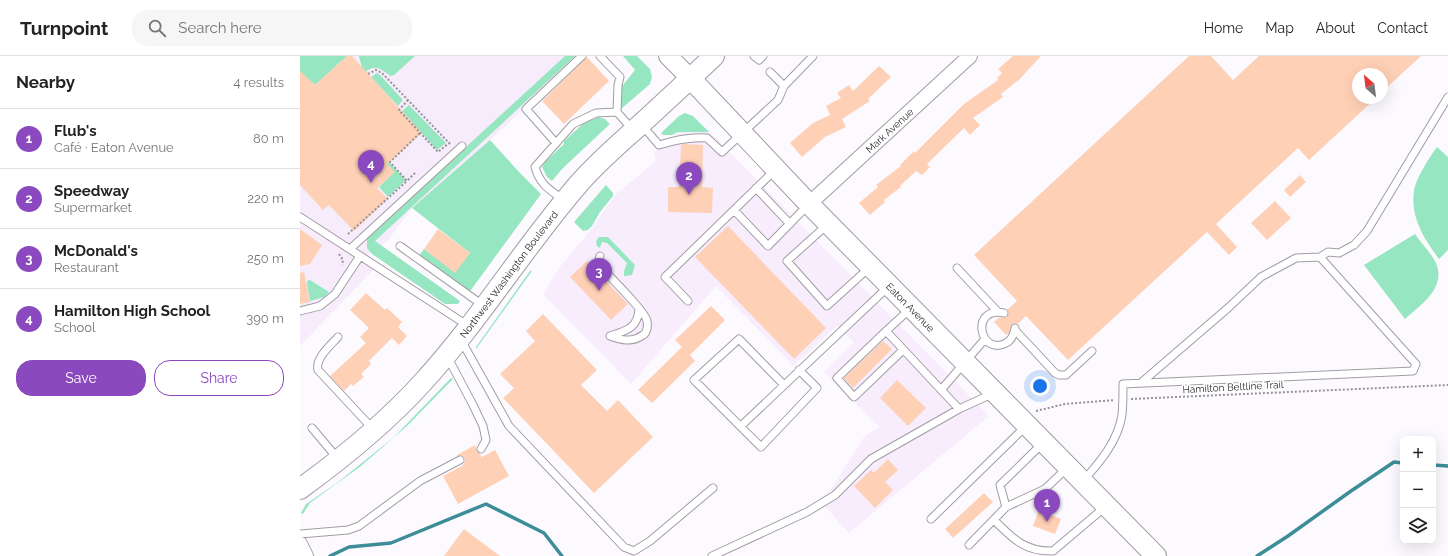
<!DOCTYPE html>
<html lang="en">
<head>
<meta charset="utf-8">
<style>
	body { margin:0; font-family:Raleway,sans-serif; background:#f6f6f6; color:#222 }
	.controls { position:absolute; right:12px; bottom:12px; display:grid; overflow:hidden; border-radius:8px; box-shadow:0 4px 16px #0002 }
	.controls button { width:36px; height:36px; display:grid; place-items:center; padding:0; border:0; border-bottom:1px solid #e0e0e0; background:#fff; color:#222; font:20px sans-serif }
	.compass { position:absolute; left:1052px; top:12px; width:36px; height:36px; border-radius:50%; background:#fff; box-shadow:0 4px 16px #0002; rotate:332deg }
	.you { position:absolute; left:740px; top:330px; width:14px; height:14px; margin:-10px; border:3px solid #fff; border-radius:50%; background:#1a73e8; box-shadow:0 0 0 6px #1a73e833 }
	.badge { display:grid; place-items:center; width:26px; height:26px; border-radius:50%; background:#8a49be; color:#fff; font-size:13px; font-weight:700 }
	.pin { position:absolute; translate:-50% -33px; filter:drop-shadow(0 1px 2px #0008) }
	.pin::after { content:''; position:absolute; top:21px; width:14px; height:12px; background:inherit; clip-path:polygon(0 0,100% 0,50% 100%) }
	.list { margin:0; padding:0; list-style:none }
	h2 { display:flex; justify-content:space-between; align-items:center; height:52px; margin:0; padding:0 16px; font-size:17px }
	h2 small { font-size:13px; font-weight:400; color:#767676 }
	.list li { display:grid; grid-template-columns:26px 1fr auto; gap:12px; align-items:center; box-sizing:border-box; height:60px; padding:0 16px; border-top:1px solid #e0e0e0 }
	.list b { display:block; font-size:15px; white-space:nowrap }
	.list p { margin:0; font-size:13px; white-space:nowrap; color:#767676 }
	.list em { font-size:13px; font-style:normal; color:#767676 }
	.actions { display:flex; gap:8px; padding:12px 16px }
	.actions a { flex:1; padding:9px 0; border:1px solid #8a49be; border-radius:16px; text-align:center; font-size:14px; color:#8a49be }
	.actions .main { background:#8a49be; color:#fff }
	.icon { flex:none; width:22px; height:22px; fill:none; stroke:currentColor; stroke-width:2; stroke-linecap:round; stroke-linejoin:round }
	.map { position:relative; flex:none; width:1148px; height:500px; overflow:hidden }
	header { display:flex; align-items:center; gap:24px; box-sizing:border-box; height:56px; padding:0 20px; background:#fff; border-bottom:1px solid #e0e0e0 }
	header strong { font-size:19px }
	nav { display:flex; gap:22px; margin-inline-start:auto; font-size:14px }
	.search { width:280px; height:36px; background:#f6f6f6; display:flex; align-items:center; gap:10px; box-sizing:border-box; padding:0 14px; border-radius:16px; color:#767676; font-size:15px }
	main { display:flex }
	aside { flex:1; background:#fff }
	.map>svg:first-child { display:block }
</style>
</head>
<body>
<header>
<strong>Turnpoint</strong>
<div class="search"><svg class="icon" aria-label="search" viewBox="0 0 24 24"><circle cx="10" cy="10" r="6"/><path d="M15 15l6 6"/></svg>Search here</div>
<nav><a>Home</a><a>Map</a><a>About</a><a>Contact</a></nav>
</header>
<main>
<aside>
<h2>Nearby<small>4 results</small></h2>
<ul class="list">
<li><span class="badge">1</span><div><b>Flub's</b><p>Café · Eaton Avenue</p></div><em>80 m</em></li>
<li><span class="badge">2</span><div><b>Speedway</b><p>Supermarket</p></div><em>220 m</em></li>
<li><span class="badge">3</span><div><b>McDonald's</b><p>Restaurant</p></div><em>250 m</em></li>
<li><span class="badge">4</span><div><b>Hamilton High School</b><p>School</p></div><em>390 m</em></li>
</ul>
<div class="actions"><a class="main">Save</a><a>Share</a></div>
</aside>
<div class="map">
<svg width="1148" height="500" viewBox="0 0 1148 500">
	<rect width="100%" height="100%" fill="#fdfaff"/>
	<path fill="#f7edfd" d="M408,74L689,360L549,477L518,443L531,434L564,381L579,371L524,316L554,286L537,270L493,310L416,230L331,328L243,238L259,212L289,176L315,139L356,105L354,96L379,76Z"/>
	<path fill="#f7ecfc" d="M0,0H280L172,101L112,152L88,184L64,202L77,210L0,290Z"/>
	<path fill="#96e6c1" d="M0,0H47L15,29L4,19L0,22Z
		M59,0H115L94,19L90,20C83,14 74,7 66,16L62,12Z
		M265,0H275L75,185L160,245L158,248H145L72,198L67,192V182Z
		M323,0H337L350,13L352,21L350,28L321,53L319,50L320,28L323,29L335,14Z
		M77,17L81,20L103,44L98,50L71,21Z
		M109,49L146,87L137,94L102,55Z
		M385,57L393,60L409,76H378L372,79H363L361,77L379,60Z
		M298,61L305,63L310,68L262,113L252,125L247,121L242,111L245,106L264,88V85L284,67Z
		M190,84L219,116L241,138L168,238L117,202L124,193L155,216L170,197L112,152Z
		M1137,91L1148,101V194L1139,203C1124,183 1110,161 1114,135C1116,122 1129,102 1137,91Z
		M89,106L106,124L88,141L79,131L94,116L87,108Z
		M306,129L313,137V140L300,156L292,170L288,174L283,175L274,166Z
		M1115,178C1121,187 1130,196 1135,205C1148,231 1121,249 1105,263L1064,209Z
		M299,181H308L335,209L332,219L324,220V215L327,207L307,187L302,186L300,192L297,190L296,185Z
		M230,215H232L176,293V291Z
		M8,224H10L29,236L24,241L10,245L7,227Z
		M151,322L153,323L108,369L61,410L10,447L3,458L1,457L6,448L37,427L94,381Z"/>
	<g fill="none" stroke-linecap="round" stroke-linejoin="round">
		<path stroke="#3c8d98" stroke-width="3.5" d="M1133,409L1148,410
			M30,500L49,491L91,487L186,448L244,477L262,500
			M957,500L988,480L1051,435L1094,406L1103,407"/>
	</g>
	<path fill="#fed0b6" d="M47,0H52L122,77L87,108L95,116L77,132L88,143L54,175L29,149L23,154L0,129V15L15,29Z
		M713,0H741L717,26V25L701,38L703,41L673,62L680,69L670,79L664,72L627,108L630,111L622,119L616,115L600,130L601,131L584,144L585,146L570,159L559,147L578,131L576,129L601,110L600,109L614,95L615,97L664,48L698,24L697,22L702,17L698,13Z
		M889,0H911L933,24L959,0H1121L1082,36V18H1058V42H1076L1009,104L998,92L916,168L937,191L929,199L907,176L768,304L726,260L718,268L716,267L712,268L709,277L706,279L694,266L698,262L707,261L709,257L707,254L717,245L674,199Z
		M287,1L309,25L264,68L242,45Z
		M579,10L591,21L568,43L570,45L542,63L546,71L525,81L502,101L490,87L513,67L530,59L526,50L541,42L537,37L549,29L553,35Z
		M383,88L403,89L402,131L413,132L412,157L368,156V131H379L381,89Z
		M1000,119L1006,126L990,141L984,134Z
		M975,145L991,162L967,184L951,167Z
		M428,170L526,272L494,303L395,201Z
		M0,173L22,189L10,208L0,210Z
		M138,173L170,197L155,217L124,193Z
		M287,205L328,248L311,264L270,221Z
		M4,216L10,246L0,248V217Z
		M66,237L85,254L87,252L102,266L98,271L107,280L99,289L92,282L69,305L71,308L61,318L64,321L53,330L51,328L44,335L30,320L66,287L60,281L69,272L50,254Z
		M411,250L425,264L390,299L395,305L352,347L338,334L382,291L375,284Z
		M243,258L297,314L281,329L307,355L318,344L353,381L294,437L203,342L214,332L200,318L235,285L226,275Z
		M583,285L592,293L553,332L544,322Z
		M597,324L626,352L608,370L580,342Z
		M175,389L177,395L182,401L195,394L209,420L158,448L143,420L162,410L165,405L164,401L162,400H157V399Z
		M588,403L598,414L585,426L593,434L575,452L554,430L571,414L574,417Z
		M684,437L693,446L653,482L645,473Z
		M739,454L761,463L755,478L733,470Z
		M164,473L200,500H144Z"/>
	<g fill="none" stroke-linecap="round" stroke-linejoin="round">
		<g stroke="#a29ca4" stroke-width="9">
			<path id="service" d="M300,0L320,21L318,29L317,56L332,73
				M454,0L459,4L463,0
				M470,16L484,30
				M341,68L359,89C375,84 390,81 407,82L422,96L478,44L484,30L513,0
				M256,87L226,53L282,0
				M475,114L434,154L468,190L509,148
				M456,132L490,168
				M264,144C250,134 240,129 235,111L273,68L296,57L317,56
				M0,161L167,269
				M528,168L487,205L527,250L570,211
				M100,190L184,250
				M50,193L162,90
				M300,200L298,208C307,218 346,256 347,265C348,270 347,277 343,279C332,287 321,284 310,280
				M657,212L698,256
				M388,245L365,221L434,154
				M610,253L586,275L659,353
				M0,255L20,250L35,238L60,200
				M704,257C669,250 680,301 706,287C712,284 714,278 715,272
				M715,274L755,317L759,319H766L792,295
				M586,275L537,322L554,341L603,294
				M310,280C326,275 338,272 339,253
				M38,281C31,289 15,302 18,314L73,373
				M161,284L209,370L324,491L334,495L350,485L413,432
				M147,300L173,349L183,370L186,384L181,393
				M842,326L928,252L961,221L996,202L1020,201L1028,196L1039,197L1054,189L1067,175L1148,41
				M484,329L439,283L394,324L461,391L517,332L499,314
				M641,334L685,283
				M441,370L588,231
				M12,372L38,403
				M783,425C800,406 818,385 822,359C823,349 823,338 823,328L1113,315L1116,308L1020,201
				M706,451L745,433L767,412
				M631,463L726,370
				M694,464C712,482 725,496 753,495L805,451
				M0,478L48,474L59,470L120,425L160,404
				M669,489L706,451L700,429L743,387
				M412,500L507,456L535,439L571,403L659,353L694,337"/>
		</g>
		<g stroke="#a29ca4" stroke-width="16">
			<g id="minor">
				<path id="s1" d="M509,148L670,0"/>
				<path d="M0,488L6,500"/>
			</g>
		</g>
		<g stroke="#a29ca4" stroke-width="20">
			<path id="tertiary" d="M368,0L390,22"/>
		</g>
		<g stroke="#a29ca4" stroke-width="22">
			<g id="secondary">
				<path id="s2" d="M390,22L509,148L856,500"/>
				<path id="s3" d="M0,433C44,401 86,367 123,326C179,265 222,194 276,131C295,108 319,88 341,68C366,45 390,23 414,0"/>
			</g>
		</g>
		<path stroke="#949296" stroke-width="2" stroke-dasharray="2 2" stroke-linecap="butt" d="M68,18L76,14L82,17L151,89
			M108,44L99,54L138,96L149,87
			M115,117L107,125L90,106L120,77
			M48,178L107,125
			M39,198L43,204L42,209
			M831,343L1148,329
			M736,355L765,348L815,344"/>
		<use href="#service" stroke="#fff" stroke-width="7"/>
		<use href="#minor" stroke="#fff" stroke-width="14"/>
		<use href="#tertiary" stroke="#fff" stroke-width="18"/>
		<use href="#secondary" stroke="#fff" stroke-width="20"/>
	</g>
	<g text-anchor="middle" dominant-baseline="central" stroke-width="3.5" stroke-linejoin="round" paint-order="stroke">
		<g font-size="10" fill="#2b292c" stroke="#fff">
			<text stroke="none"><textPath href="#s1" startOffset="109">Mark Avenue</textPath></text>
			<text stroke="none"><textPath href="#s3" startOffset="301">Northwest Washington Boulevard</textPath></text>
			<text stroke="none"><textPath href="#s2" startOffset="318">Eaton Avenue</textPath></text>
			<text transform="translate(933 331) rotate(-3)">Hamilton Beltline Trail</text>
		</g>
	</g>
</svg>
<div class="controls">
<button>+</button>
<button>−</button>
<button><svg class="icon" aria-label="layers" viewBox="0 0 24 24"><path d="M12 4l9 5-9 5-9-5zM3 14l9 5 9-5"/></svg></button>
</div>
<svg class="compass" viewBox="-18 -18 36 36"><path d="M0-13l5 13h-10z" fill="#e53935"/><path d="M0 13l5-13h-10z" fill="#767676"/></svg>
<div class="you"></div>
<div class="pin badge" style="left:747px;top:466px">1</div>
<div class="pin badge" style="left:389px;top:139px">2</div>
<div class="pin badge" style="left:299px;top:235px">3</div>
<div class="pin badge" style="left:71px;top:127px">4</div>
</div>
</main>
</body>
</html>
